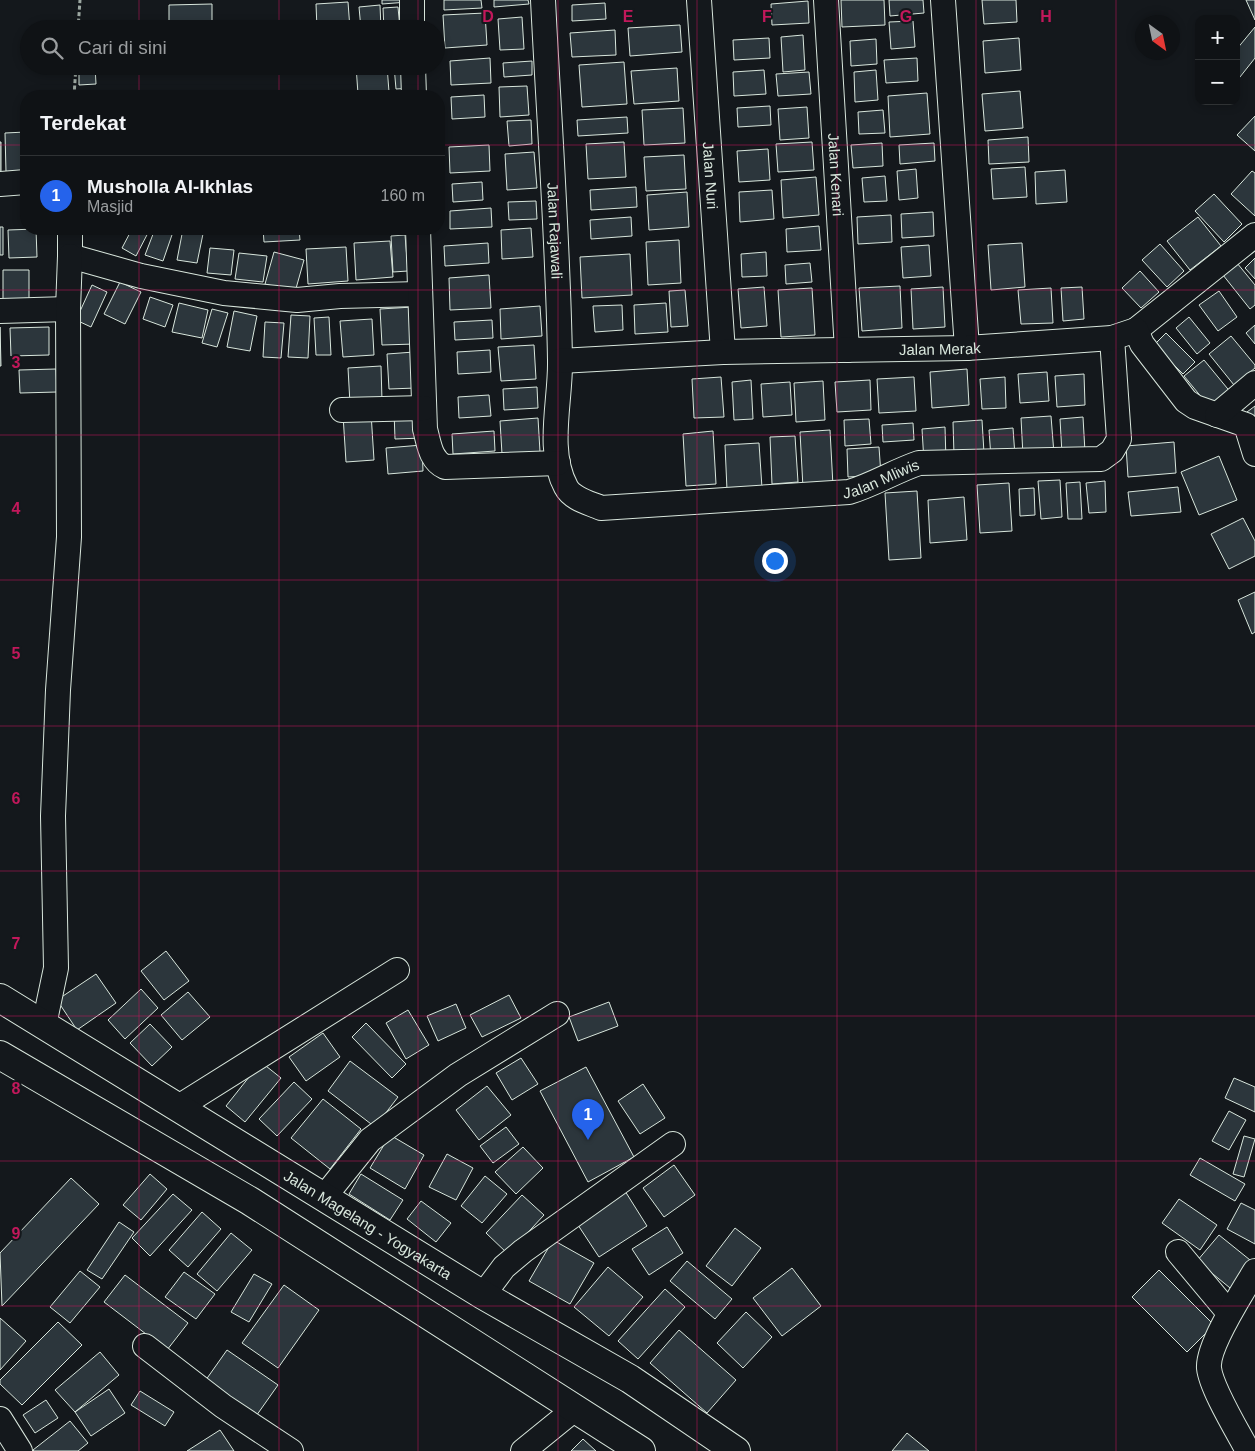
<!DOCTYPE html>
<html lang="id">
<head>
<meta charset="utf-8">
<style>
	body { margin:0; font-family:Arial,sans-serif; background:#181b1e; color:#f1f3f6 }
	.controls { position:absolute; right:15px; top:15px; display:grid; overflow:hidden; border-radius:10px; box-shadow:0 2px 8px #0003 }
	.controls button { width:45px; height:45px; display:grid; place-items:center; padding:0; border:0; border-bottom:1px solid #2f3234; background:#0f1215; color:#f1f3f6; font:25px sans-serif }
	.compass { position:absolute; left:1135px; top:15px; width:45px; height:45px; border-radius:50%; background:#0f1215; box-shadow:0 2px 8px #0003; rotate:147deg }
	.you { position:absolute; left:774px; top:560px; width:18px; height:18px; margin:-12px; border:4px solid #fff; border-radius:50%; background:#1a73e8; box-shadow:0 0 0 8px #1a73e833 }
	.badge { display:grid; place-items:center; width:32px; height:32px; border-radius:50%; background:#2563eb; color:#fff; font-size:16px; font-weight:700 }
	.pin { position:absolute; translate:-50% -41px; filter:drop-shadow(0 1px 2px #0008) }
	.pin::after { content:''; position:absolute; top:26px; width:18px; height:15px; background:inherit; clip-path:polygon(0 0,100% 0,50% 100%) }
	.list { margin:0; padding:0; list-style:none }
	h2 { display:flex; justify-content:space-between; align-items:center; height:65px; margin:0; padding:0 20px; font-size:21px }
	h2 small { font-size:16px; font-weight:400; color:#9b9ea0 }
	.list li { display:grid; grid-template-columns:32px 1fr auto; gap:15px; align-items:center; box-sizing:border-box; height:80px; padding:0 20px; border-top:1px solid #2f3234 }
	.list b { display:block; font-size:19px; white-space:nowrap }
	.list p { margin:0; font-size:16px; white-space:nowrap; color:#9b9ea0 }
	.list em { font-size:16px; font-style:normal; color:#9b9ea0 }
	.icon { flex:none; width:28px; height:28px; fill:none; stroke:currentColor; stroke-width:2; stroke-linecap:round; stroke-linejoin:round }
	.map { position:relative; flex:none; width:1255px; height:1451px; overflow:hidden }
	.search { position:absolute; background:#0f1215; box-shadow:0 2px 8px #0003; left:20px; top:20px; width:425px; height:55px; display:flex; align-items:center; gap:12px; box-sizing:border-box; padding:0 18px; border-radius:28px; color:#9b9ea0; font-size:19px }
	.panel { position:absolute; background:#0f1215; box-shadow:0 2px 8px #0003; left:20px; top:90px; width:425px; height:145px; border-radius:20px }
	.map>svg:first-child { display:block }
</style>
</head>
<body>
<div class="map">
<svg width="1255" height="1451" viewBox="0 0 1255 1451">
	<rect width="100%" height="100%" fill="#14181c"/>
	<path fill="#2c363c" stroke="#d8e6dc" d="M382,0H408V2L382,4Z
		M444,0H481L482,8L444,10Z
		M494,0H528L529,4L494,7Z
		M841,0H884L885,25L842,27Z
		M889,0H923L924,13L890,16Z
		M982,0H1016L1017,22L984,24Z
		M1246,0H1255V20Z
		M808,1L809,23L772,25L771,4Z
		M348,2L350,29H317L316,4Z
		M605,3L606,19L572,21V5Z
		M212,4V28L169,29V5Z
		M380,5L381,29H361L359,7Z
		M398,7L400,29H384L383,8Z
		M485,13L487,45L445,48L443,15Z
		M522,17L524,49L500,50L498,19Z
		M913,21L915,47L891,49L889,22Z
		M680,25L682,52L630,56L628,28Z
		M1255,27V58L1236,82V50Z
		M615,30L616,55L572,57L570,33Z
		M803,35L805,70L783,72L781,37Z
		M769,38L770,58L734,60L733,40Z
		M1019,38L1021,70L985,73L983,41Z
		M876,39L877,64L851,66L850,41Z
		M490,58L491,83L451,85L450,61Z
		M917,58L918,81L886,83L884,60Z
		M532,61V75L504,77L503,63Z
		M624,62L627,104L582,107L579,65Z
		M79,66H95L96,84L79,85Z
		M356,66H387L389,92L358,94Z
		M394,66H410L412,88L396,89Z
		M677,68L679,101L634,104L631,71Z
		M764,70L766,94L734,96L733,72Z
		M876,70L878,100L855,102L854,72Z
		M809,72L811,94L778,96L776,74Z
		M527,86L529,115L500,117L499,87Z
		M1020,91L1023,128L985,131L982,94Z
		M927,93L930,134L890,137L888,96Z
		M484,95L485,117L452,119L451,97Z
		M770,106L771,125L738,127L737,108Z
		M807,107L809,138L780,140L778,109Z
		M683,108L685,143L644,145L642,110Z
		M883,110L885,133L859,134L858,112Z
		M1255,116V151L1237,135Z
		M627,117L628,133L578,136L577,120Z
		M531,120L532,144L509,146L507,121Z
		M26,132V171L6,172L5,133Z
		M1028,137L1029,162L989,164L988,140Z
		M1,142V175H0V142Z
		M624,142L626,177L588,179L586,144Z
		M812,142L814,170L778,172L776,144Z
		M882,143L883,166L853,168L851,145Z
		M934,143L935,161L900,164L899,145Z
		M489,145L490,171L450,173L449,147Z
		M768,149L770,180L739,182L737,151Z
		M534,152L537,188L507,190L505,154Z
		M684,155L686,189L646,191L644,157Z
		M1025,167L1027,197L993,199L991,169Z
		M916,169L918,198L899,200L897,171Z
		M1065,170L1067,202L1036,204L1035,172Z
		M1252,171L1255,173V216L1231,194Z
		M885,176L887,201L864,202L862,178Z
		M816,177L819,215L783,218L781,180Z
		M482,182L483,200L453,202L452,184Z
		M636,187L637,207L591,210L590,190Z
		M772,190L774,219L740,222L739,192Z
		M687,192L689,227L649,230L647,195Z
		M1214,194L1242,224L1224,242L1195,211Z
		M536,201L537,219L509,220L508,202Z
		M491,208L492,227L450,229V211Z
		M933,212L934,236L902,238L901,214Z
		M891,215L892,242L858,244L857,217Z
		M631,217L632,236L591,239L590,220Z
		M1198,217L1221,246L1190,270L1167,241Z
		M819,226L821,250L787,252L786,229Z
		M0,227H3V255H0Z
		M531,228L533,257L502,259L501,230Z
		M36,229L37,257L9,258L8,230Z
		M132,229H150L136,256L122,248Z
		M155,229H174L163,261L145,255Z
		M183,229H204L197,263L177,260Z
		M263,229H299L300,240L264,242Z
		M309,229H337V232L309,234Z
		M405,235L408,271L393,272L391,236Z
		M679,240L681,283L648,285L646,242Z
		M390,241L393,277L356,280L354,243Z
		M488,243L489,263L445,266L444,246Z
		M1022,243L1025,287L991,290L988,245Z
		M1160,244L1184,271L1167,287L1142,260Z
		M929,245L931,276L903,278L901,247Z
		M346,247L348,281L308,284L306,249Z
		M210,248L234,250L231,275L207,273Z
		M274,252L304,260L295,292L265,284Z
		M766,252L767,276L742,277L741,254Z
		M239,253L267,256L263,282L235,279Z
		M630,254L632,295L582,298L580,257Z
		M1255,258V279L1245,268Z
		M810,263L812,282L786,284L785,265Z
		M1237,263L1255,285V305L1250,309L1223,275Z
		M3,270H29V301L3,302Z
		M1140,271L1159,292L1141,308L1122,288Z
		M489,275L491,308L450,310L449,278Z
		M120,282L141,292L125,324L104,314Z
		M92,285L107,292L91,327L76,320Z
		M900,286L902,328L862,331L859,288Z
		M764,287L767,326L741,328L738,289Z
		M943,287L945,327L913,329L911,289Z
		M1082,287L1084,319L1063,321L1061,288Z
		M812,288L815,335L781,337L778,290Z
		M1051,288L1053,323L1021,324L1018,290Z
		M685,290L688,326L671,327L669,291Z
		M1219,291L1237,317L1218,331L1199,305Z
		M150,297L173,305L165,327L143,319Z
		M179,303L208,310L202,338L172,332Z
		M666,303L668,332L635,334L634,305Z
		M622,305L623,330L595,332L593,306Z
		M540,306L542,336L501,339L500,309Z
		M413,307L415,344L382,345L380,309Z
		M212,309L228,313L217,347L202,343Z
		M234,311L257,316L250,351L227,347Z
		M291,315L310,316L308,358L288,357Z
		M329,317L331,355H316L314,318Z
		M1189,317L1210,343L1197,354L1176,328Z
		M372,319L374,355L343,357L340,321Z
		M492,320L493,338L455,340L454,322Z
		M265,322L284,323L281,358L263,357Z
		M1255,325V344L1246,333Z
		M0,327L1,366H0Z
		M49,327V355L11,356L10,328Z
		M1166,333L1195,362L1183,374L1154,345Z
		M1231,336L1255,365V368L1234,385L1209,354Z
		M534,345L536,379L501,381L498,347Z
		M490,350L491,372L458,374L457,352Z
		M414,352L416,388L389,389L387,354Z
		M1204,360L1232,394L1212,410L1184,376Z
		M381,366L382,401L350,404L348,368Z
		M56,369L57,392L20,393L19,370Z
		M967,369L969,405L932,408L930,372Z
		M1047,372L1049,401L1020,403L1018,374Z
		M1084,374L1085,405L1057,407L1055,376Z
		M721,377L724,417L694,418L692,379Z
		M914,377L916,411L879,413L877,379Z
		M1005,377L1006,408L982,409L980,379Z
		M751,380L753,419L734,420L732,382Z
		M870,380L871,410L837,412L835,382Z
		M823,381L825,420L796,422L794,383Z
		M790,382L792,415L763,417L761,384Z
		M537,387L538,408L504,410L503,389Z
		M489,395L491,416L459,418L458,397Z
		M1255,406V422L1247,412Z
		M421,409L423,438L395,439L394,411Z
		M371,413L374,460L346,462L343,415Z
		M1051,416L1054,454L1023,456L1021,418Z
		M1083,417L1085,452L1062,454L1060,419Z
		M538,418L540,452L502,454L500,421Z
		M869,419L871,444L845,446L844,420Z
		M982,420L984,453L954,455L953,422Z
		M913,423L914,440L883,442L882,425Z
		M945,427L946,461L924,462L922,429Z
		M1013,428L1015,456L991,458L989,430Z
		M830,430L833,486L803,488L800,432Z
		M494,431L495,451L453,454L452,434Z
		M713,431L716,484L686,486L683,434Z
		M795,436L798,482L772,484L770,437Z
		M1174,442L1176,473L1128,477L1126,446Z
		M759,443L762,488L727,490L725,445Z
		M422,445L423,471L388,474L386,448Z
		M879,447L881,475L848,477L847,449Z
		M1219,456L1237,500L1199,515L1181,472Z
		M1060,480L1062,517L1041,519L1038,481Z
		M1105,481L1106,512L1089,513L1086,483Z
		M1080,482L1082,519H1068L1066,483Z
		M1009,483L1012,531L980,533L977,485Z
		M1178,487L1181,512L1131,516L1128,492Z
		M1034,488L1035,515L1020,516L1019,489Z
		M917,491L921,558L889,560L885,493Z
		M964,497L967,540L930,543L928,500Z
		M1243,518L1255,541V556L1229,569L1211,534Z
		M1255,592V632L1252,634L1238,600Z
		M166,951L189,981L164,1000L141,971Z
		M96,974L116,1003L77,1030L57,1000Z
		M141,989L158,1008L125,1039L108,1020Z
		M188,992L210,1017L182,1040L161,1015Z
		M509,995L521,1018L482,1037L470,1015Z
		M609,1002L618,1026L578,1041L569,1017Z
		M456,1004L466,1028L438,1041L427,1016Z
		M408,1010L429,1045L406,1059L386,1023Z
		M366,1023L406,1064L392,1078L352,1037Z
		M150,1024L172,1047L152,1066L130,1043Z
		M323,1033L340,1057L306,1081L289,1057Z
		M521,1058L538,1084L512,1100L496,1073Z
		M350,1061L398,1097L375,1127L328,1091Z
		M261,1062L281,1078L245,1122L226,1106Z
		M586,1067L634,1157L588,1182L540,1091Z
		M1234,1078L1255,1087V1112L1225,1098Z
		M294,1082L312,1099L277,1136L259,1119Z
		M643,1084L665,1118L640,1134L618,1101Z
		M487,1086L511,1115L479,1140L456,1110Z
		M323,1099L361,1129L330,1169L291,1138Z
		M1229,1111L1246,1120L1229,1150L1212,1141Z
		M506,1127L519,1144L493,1163L480,1146Z
		M390,1135L424,1155L405,1189L370,1168Z
		M1244,1136L1255,1139L1244,1177L1233,1174Z
		M523,1147L543,1168L516,1194L495,1172Z
		M447,1154L473,1168L456,1200L429,1187Z
		M1200,1158L1245,1184L1235,1201L1190,1175Z
		M674,1165L695,1195L664,1217L643,1188Z
		M150,1174L167,1189L141,1220L123,1205Z
		M361,1174L403,1200L390,1220L349,1194Z
		M485,1176L507,1194L482,1223L461,1206Z
		M71,1178L99,1204L2,1306L0,1253Z
		M625,1191L647,1226L599,1257L576,1222Z
		M173,1194L192,1210L150,1256L132,1238Z
		M522,1195L544,1215L508,1254L486,1233Z
		M1179,1199L1217,1225L1200,1250L1162,1223Z
		M421,1201L451,1223L436,1242L407,1219Z
		M1241,1203L1255,1210V1244L1227,1229Z
		M202,1212L221,1229L188,1267L169,1250Z
		M119,1222L134,1232L102,1279L87,1270Z
		M667,1227L683,1253L649,1275L632,1249Z
		M735,1228L761,1248L732,1286L706,1266Z
		M231,1233L252,1250L217,1291L197,1274Z
		M1219,1235L1255,1264L1235,1292L1197,1261Z
		M553,1240L594,1263L570,1304L529,1281Z
		M687,1261L732,1299L715,1319L670,1281Z
		M608,1267L643,1297L609,1336L574,1307Z
		M792,1268L821,1306L782,1336L753,1298Z
		M1159,1270L1214,1325L1187,1352L1132,1297Z
		M80,1271L100,1287L70,1323L50,1307Z
		M184,1272L215,1294L196,1319L165,1297Z
		M254,1274L272,1284L249,1322L231,1312Z
		M125,1275L188,1323L167,1350L104,1302Z
		M284,1285L319,1310L278,1368L242,1343Z
		M665,1289L685,1307L638,1359L618,1341Z
		M746,1312L772,1337L743,1368L717,1343Z
		M0,1318L26,1341L0,1370Z
		M58,1322L82,1345L22,1405L0,1384V1380Z
		M679,1330L736,1380L707,1413L650,1363Z
		M227,1350L278,1385L254,1419L203,1384Z
		M100,1352L119,1375L75,1412L55,1390Z
		M109,1389L125,1413L91,1436L75,1412Z
		M140,1391L174,1412L165,1426L131,1405Z
		M46,1400L58,1418L35,1433L23,1415Z
		M70,1421L88,1443L78,1451H34L33,1450Z
		M220,1430L234,1451H187Z
		M907,1433L929,1451H892Z
		M583,1439L596,1451H571Z"/>
	<g fill="none" stroke-linecap="round" stroke-linejoin="round">
		<g stroke="#d8e6dc" stroke-width="26">
			<g id="minor">
				<path d="M412,0V29"/>
				<path id="s1" d="M543,0C549,120 558,240 560,360C561,400 546,450 566,487C572,499 590,503 601,508L849,492C873,485 895,471 919,463L1101,459L1112,451L1119,439L1112,338"/>
				<path id="s2" d="M699,0L723,352"/>
				<path id="s3" d="M826,0L847,350"/>
				<path d="M943,0L967,348"/>
				<path d="M413,66L414,96"/>
				<path d="M0,184L26,182"/>
				<path d="M70,229V256L141,276L224,293L297,300L340,296L419,294"/>
				<path d="M418,229L425,429C429,443 430,460 445,467L558,463"/>
				<path d="M0,311L68,309"/>
				<path d="M1136,330L1255,235"/>
				<path id="s4" d="M560,361L723,352L967,348L1112,338L1136,330L1142,344L1186,401L1195,407L1246,425L1255,454"/>
				<path d="M342,410L424,408"/>
				<path d="M1217,415L1255,383"/>
				<path d="M44,1025L56,968L53,816L58,690L69,537L68,309L70,256"/>
				<path d="M177,1108L397,970"/>
				<path d="M325,1196L370,1140L458,1075L557,1014"/>
				<path d="M1178,1252L1229,1313"/>
				<path d="M483,1295L504,1267L523,1251L673,1144"/>
				<path d="M145,1346L223,1406L291,1451"/>
				<path d="M0,1419L20,1451"/>
				<path d="M523,1451L576,1408"/>
				<path d="M1248,1451C1238,1432 1211,1388 1209,1368C1207,1346 1243,1291 1255,1271"/>
			</g>
		</g>
		<g stroke="#d8e6dc" stroke-width="30">
			<g id="trunk">
				<path id="s5" d="M0,998L483,1295L630,1379L736,1451"/>
				<path d="M0,1055L250,1201L641,1451"/>
			</g>
		</g>
		<path stroke="#9da8a2" stroke-width="3" stroke-dasharray="4 2.5" stroke-linecap="butt" d="M78,29L80,0
			M74,96L76,66"/>
		<use href="#minor" stroke="#14181c" stroke-width="24"/>
		<use href="#trunk" stroke="#14181c" stroke-width="28"/>
	</g>
	<path fill="none" stroke="#c2185b" stroke-width="1" stroke-opacity="0.55" d="M139,0V29M279,0V29M418,0V29M558,0V1451M697,0V1451M837,0V1451M976,0V1451M1116,0V1451M139,66V96M279,66V96M418,66V96M0,145H26M439,145H1255M139,229V1451M279,229V1451M418,229V1451M0,290H1255M0,435H1255M0,580H1255M0,726H1255M0,871H1255M0,1016H1255M0,1161H1255M0,1306H1255"/>
	<g text-anchor="middle" dominant-baseline="central" stroke-width="4" stroke-linejoin="round" paint-order="stroke">
		<g font-size="15" fill="#d8e6dc" stroke="#14181c">
			<text stroke="none"><textPath href="#s3" startOffset="175">Jalan Kenari</textPath></text>
			<text stroke="none"><textPath href="#s2" startOffset="176">Jalan Nuri</textPath></text>
			<text stroke="none"><textPath href="#s1" startOffset="231">Jalan Rajawali</textPath></text>
			<text stroke="none"><textPath href="#s4" startOffset="380">Jalan Merak</textPath></text>
			<text stroke="none"><textPath href="#s1" startOffset="814">Jalan Mliwis</textPath></text>
			<text stroke="none"><textPath href="#s5" startOffset="432">Jalan Magelang - Yogyakarta</textPath></text>
		</g>
	</g>
	<g font-size="16" text-anchor="middle" font-weight="bold" fill="#c2185b" stroke="#14181c" stroke-width="4" stroke-linejoin="round" paint-order="stroke">
		<text x="488" y="22">D</text>
		<text x="628" y="22">E</text>
		<text x="767" y="22">F</text>
		<text x="906" y="22">G</text>
		<text x="1046" y="22">H</text>
		<text x="16" y="368">3</text>
		<text x="16" y="514">4</text>
		<text x="16" y="659">5</text>
		<text x="16" y="804">6</text>
		<text x="16" y="949">7</text>
		<text x="16" y="1094">8</text>
		<text x="16" y="1239">9</text>
	</g>
</svg>
<div class="controls">
<button>+</button>
<button>−</button>
</div>
<svg class="compass" viewBox="-18 -18 36 36"><path d="M0-13l5 13h-10z" fill="#e53935"/><path d="M0 13l5-13h-10z" fill="#9b9ea0"/></svg>
<div class="you"></div>
<div class="pin badge" style="left:588px;top:1140px">1</div>
<div class="search"><svg class="icon" aria-label="search" viewBox="0 0 24 24"><circle cx="10" cy="10" r="6"/><path d="M15 15l6 6"/></svg>Cari di sini</div>
<section class="panel">
<h2>Terdekat<small></small></h2>
<ul class="list">
<li><span class="badge">1</span><div><b>Musholla Al-Ikhlas</b><p>Masjid</p></div><em>160 m</em></li>
</ul>
</section>
</div>
</body>
</html>
